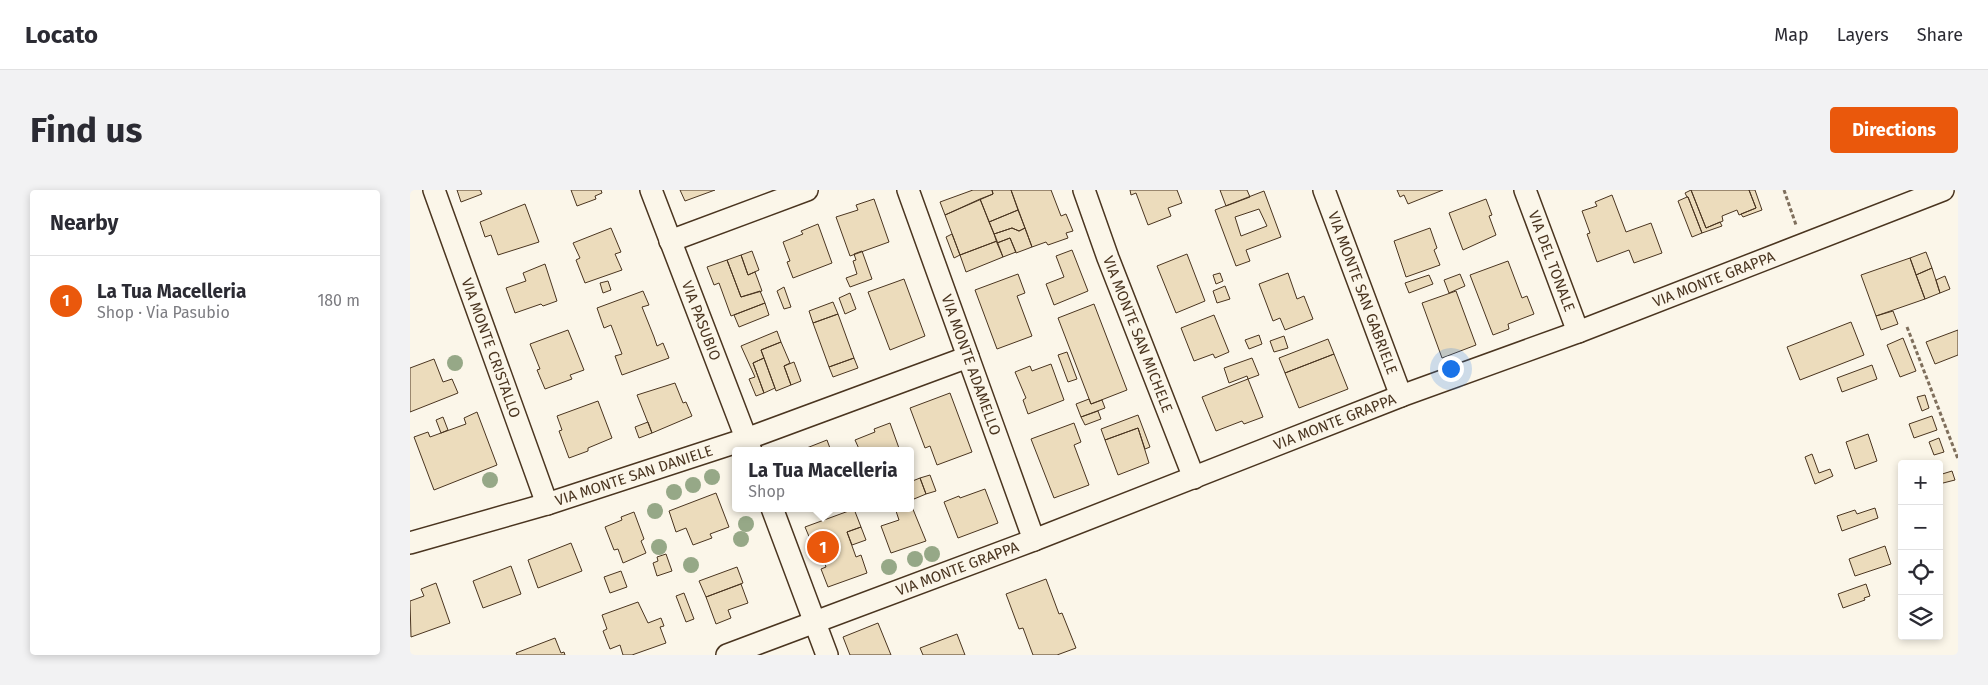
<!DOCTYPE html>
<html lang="en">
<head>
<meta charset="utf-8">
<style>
	body { margin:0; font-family:"Fira Sans",sans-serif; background:#f2f2f3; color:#2b2b33 }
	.controls { position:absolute; right:15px; bottom:15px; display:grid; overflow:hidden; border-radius:5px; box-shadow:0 2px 8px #0003 }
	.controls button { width:45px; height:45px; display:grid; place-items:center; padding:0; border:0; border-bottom:1px solid #e1e1e2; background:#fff; color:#2b2b33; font:25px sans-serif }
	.you { position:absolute; left:1040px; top:178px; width:18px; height:18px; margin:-12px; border:4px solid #fff; border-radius:50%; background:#1a73e8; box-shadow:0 0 0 8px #1a73e833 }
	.badge { display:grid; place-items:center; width:32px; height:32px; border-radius:50%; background:#ea580c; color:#fff; font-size:16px; font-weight:700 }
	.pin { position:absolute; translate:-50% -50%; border:2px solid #fff; box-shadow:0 1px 5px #0006 }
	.popup { position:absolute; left:322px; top:257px; width:182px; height:65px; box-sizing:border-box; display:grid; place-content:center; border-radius:5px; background:#fff; filter:drop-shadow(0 1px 4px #0005); font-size:16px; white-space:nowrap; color:#7c7c81 }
	.popup b { font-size:19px; color:#2b2b33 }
	.popup::after { content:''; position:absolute; left:50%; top:100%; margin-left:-10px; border:10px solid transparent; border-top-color:#fff }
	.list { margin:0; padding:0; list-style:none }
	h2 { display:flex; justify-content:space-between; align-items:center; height:65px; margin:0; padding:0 20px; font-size:21px }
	h2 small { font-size:16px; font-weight:400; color:#7c7c81 }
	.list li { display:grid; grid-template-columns:32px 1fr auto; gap:15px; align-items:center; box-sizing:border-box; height:90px; padding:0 20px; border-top:1px solid #e1e1e2 }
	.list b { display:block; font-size:19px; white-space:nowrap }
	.list p { margin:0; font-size:16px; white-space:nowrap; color:#7c7c81 }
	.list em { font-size:16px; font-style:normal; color:#7c7c81 }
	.icon { flex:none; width:28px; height:28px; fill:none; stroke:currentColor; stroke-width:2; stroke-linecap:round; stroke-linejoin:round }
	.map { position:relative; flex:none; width:1548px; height:465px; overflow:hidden; border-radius:5px }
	header { display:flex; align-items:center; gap:30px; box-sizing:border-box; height:70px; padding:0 25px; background:#fff; border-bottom:1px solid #e1e1e2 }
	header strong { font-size:24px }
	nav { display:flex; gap:28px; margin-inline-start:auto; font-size:18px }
	.intro { display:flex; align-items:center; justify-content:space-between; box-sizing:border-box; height:120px; padding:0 30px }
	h1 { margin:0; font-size:35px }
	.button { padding:12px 22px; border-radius:5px; background:#ea580c; color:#fff; font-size:18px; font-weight:700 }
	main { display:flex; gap:30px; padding:0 30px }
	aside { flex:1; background:#fff; border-radius:5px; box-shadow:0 2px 8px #0003 }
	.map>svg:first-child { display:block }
</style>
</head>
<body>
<header>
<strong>Locato</strong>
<nav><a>Map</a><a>Layers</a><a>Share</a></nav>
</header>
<div class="intro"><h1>Find us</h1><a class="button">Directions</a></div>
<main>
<aside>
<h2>Nearby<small></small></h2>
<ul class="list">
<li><span class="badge">1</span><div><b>La Tua Macelleria</b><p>Shop · Via Pasubio</p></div><em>180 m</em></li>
</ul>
</aside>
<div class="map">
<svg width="1548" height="465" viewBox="0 0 1548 465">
	<rect width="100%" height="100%" fill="#fbf6e9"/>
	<path fill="#ecdcbc" stroke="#4a3520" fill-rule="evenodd" d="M47,0H70L72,4L51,12Z
		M161,0H191L192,3L185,6L186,9L167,16Z
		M270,0H305L275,11Z
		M563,0H582L583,4L535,25L530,12Z
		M582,0H601L608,20L579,32L570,9L583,4Z
		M601,0H641L651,26L656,24L663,41L656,43L658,48L638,55L636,52L622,57Z
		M720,0H767L772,13L758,18L761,26L738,35L726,3L721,5Z
		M810,0H837L840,7L816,16Z
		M987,0H1033L998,14L994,5L990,7Z
		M1281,0H1339L1346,18L1329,25L1327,20L1312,26L1313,31L1296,38Z
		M1281,0L1296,38L1310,32L1312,36L1292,43L1278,7H1277L1275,3Z
		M1339,0H1345L1352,20L1333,27L1331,24L1346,18Z
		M854,1L871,47L836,60L840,71L826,76L805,20ZM849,19L857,36L831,46L825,27Z
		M1202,5L1216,42L1241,33L1252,63L1224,73L1219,60L1187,72L1177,44L1180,43L1172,21L1187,16L1185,12Z
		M1277,7H1278L1292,43L1282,47L1268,11Z
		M464,9L479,52L440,66L426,27L448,20L446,15Z
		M570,9L587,51L550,65L535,25Z
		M1076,9L1082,25L1079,26L1086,45L1053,60L1039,23Z
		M115,14L129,52L88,65L81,45L75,47L70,32Z
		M608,20L615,38L609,41L602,38L584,44L579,32Z
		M408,34L422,73L383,88L377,72L380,71L373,52L393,44L391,41Z
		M201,38L211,62L205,64L212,80L175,93L166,70L170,68L163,53Z
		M602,38L609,41L615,38L622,57L606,63L600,48L587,53L584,44Z
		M1020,38L1027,58L1024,60L1030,75L996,87L984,51Z
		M542,44L550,65L544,68L536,47Z
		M600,48L606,62L593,67L587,53Z
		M587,51L593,67L556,82L550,65Z
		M662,60L678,101L644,115L636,94L654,87L646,66Z
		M342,61L349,80L338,85L331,65Z
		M452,61L462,89L440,97L436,88L447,84L443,71L446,70L444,64Z
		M1516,62L1522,78L1506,85L1500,68Z
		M777,64L795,111L766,123L747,76Z
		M331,65L338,85L345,82L352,101L331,107L317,70Z
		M1500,68L1515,109L1466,126L1451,85Z
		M317,70L331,107L350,101L355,113L321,126L309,93L304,95L297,77Z
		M1098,71L1112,108L1117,106L1124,124L1098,134L1099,139L1083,145L1060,85Z
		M135,74L147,111L133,116L131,114L105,123L96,98L116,91L113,83Z
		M1522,78L1530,103L1515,109L1506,85Z
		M810,83L813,91L806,94L803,85Z
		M878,83L887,109L894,106L903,129L875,140L870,128L863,131L849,94Z
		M608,84L615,103L607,106L622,146L587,159L565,100Z
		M1050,84L1055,96L1039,103L1034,90Z
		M1019,85L1023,94L999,103L995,93Z
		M1535,86L1540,99L1530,103L1526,90Z
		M494,89L515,146L480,160L458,102Z
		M198,91L201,100L193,103L190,93Z
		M815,96L820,109L807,113L803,101Z
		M374,97L381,117L374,119L367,101Z
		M233,101L239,115L232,117L244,147L247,156L253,153L259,168L212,185L205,166L212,164L201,135L194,138L187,118Z
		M1046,101L1066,155L1032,168L1012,113Z
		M440,103L446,119L435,124L429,108Z
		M423,112L428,124L403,133L399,121Z
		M355,113L359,125L329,137L324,125Z
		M684,114L717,200L681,214L648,128Z
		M1483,121L1488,134L1471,140L1466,126Z
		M428,124L444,168L419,177L403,133Z
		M804,125L819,162L805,168L803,164L784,171L771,138Z
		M1441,132L1454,165L1390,190L1377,157Z
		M158,140L174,180L160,185L162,189L135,199L127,180L130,179L120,154Z
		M1548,140V165L1525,174L1516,152Z
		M367,141L371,152L351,160L354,168L343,173L354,203L346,206L339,189L345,187L331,156Z
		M849,145L852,154L839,159L835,150Z
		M874,146L878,158L864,162L860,151Z
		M1493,148L1506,181L1490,187L1477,155Z
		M918,149L924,164L875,183L869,168Z
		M371,152L380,173L374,176L381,195L366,201L351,160Z
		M657,162L667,189L658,192L648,165Z
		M924,164L938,199L889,218L875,183Z
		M354,168L365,198L354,203L343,173Z
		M444,168L448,178L423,187L419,177Z
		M842,168L849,185L838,189L837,186L819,193L814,178Z
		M24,169L33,192L42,189L48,203L0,222V178Z
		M384,172L391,191L381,195L374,176Z
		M641,174L654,210L618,224L613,210L616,208L605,182L620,176L622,181Z
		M1462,175L1467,189L1432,202L1427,188Z
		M838,189L853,227L834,234L832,231L806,241L792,207Z
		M265,193L273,213L276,212L282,226L242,243L227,205Z
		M540,203L562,262L527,275L520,256L515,258L500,218Z
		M1515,205L1519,218L1512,221L1507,207Z
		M679,209L681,214L692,210L695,218L671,227L666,214Z
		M188,211L202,248L178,258V261L159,268L149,241L152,240L147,226Z
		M688,221L691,229L675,235L671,227Z
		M67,222L87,275L24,300L4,247L18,242L20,247L56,234L54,228Z
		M728,225L740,257L735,259L728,238L695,250L691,239Z
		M1522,226L1527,240L1504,248L1499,234Z
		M33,227L38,240L31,243L26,230Z
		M238,232L242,243L229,248L225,237Z
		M480,233L490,261H450L445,250L465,242L464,239Z
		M664,233L671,252L664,255L679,295L644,308L621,249Z
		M728,238L739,273L708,285L695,250Z
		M1458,244L1467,271L1445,279L1436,252Z
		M1529,248L1534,262L1524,265L1519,252Z
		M417,250L421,261H389Z
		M1402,264L1409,283L1420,279L1423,286L1405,294L1395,267Z
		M1542,281L1545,290L1529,294V285Z
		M520,285L526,301L516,304L510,288Z
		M510,288L516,304L504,309L500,300V292Z
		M575,299L588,333L548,348L534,312L549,306L550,308Z
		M306,303L319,337L300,344L302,348L283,355L276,338L266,342L259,321Z
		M500,312L516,351L481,363L471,336L489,330L485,318H500Z
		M1465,318L1468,328L1432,341L1427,326L1445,320L1447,324Z
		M444,319L451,337L437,342L446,367L451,365L457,383L418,397L411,379L416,377L408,354L403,356L395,337Z
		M224,322L234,349L231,351L236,363L213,373L208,359L204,360L195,337L212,330L211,327Z
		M451,337L456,350L442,355L437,342Z
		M161,353L172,381L128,398L118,370Z
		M1475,356L1481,374L1445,386L1439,369Z
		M256,364L262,381L247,386L243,373L248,371L247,367Z
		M101,376L111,404L73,418L63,391Z
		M327,377L333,393L296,407L289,391Z
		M211,381L217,397L200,403L194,387Z
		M636,389L649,424L652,423L666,458L647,465H623L613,438L609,439L596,404Z
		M26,393L40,433L1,447L0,411L14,406L11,399Z
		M331,394L338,413L318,420L321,428L306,434L296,407Z
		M1456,394L1460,406L1454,408L1455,410L1433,418L1428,404Z
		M274,403L284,429L276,432L266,406Z
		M228,412L238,433L251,428L254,436L250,437L256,453L222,465H213L210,455L200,459L193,441L197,439L192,425Z
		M468,433L481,465H440L433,447Z
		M547,444L555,465H513L510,458Z
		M145,448L151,463L154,462L155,465H107L106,463Z"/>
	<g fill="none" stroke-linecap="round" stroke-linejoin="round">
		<g stroke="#4a3520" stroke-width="24">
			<g id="minor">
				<path id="s1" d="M24,0L137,314"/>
				<path id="s2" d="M241,0L341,261"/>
				<path id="s3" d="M498,0L624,350"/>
				<path id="s4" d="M674,0L698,68L784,288"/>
				<path id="s5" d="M914,0L991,206"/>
				<path id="s6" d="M1115,0L1168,142"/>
				<path d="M260,51L397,0"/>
				<path d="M362,318L417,465"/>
				<path id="s7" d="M0,353L137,314L336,249L558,167"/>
				<path id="s8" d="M317,465L624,350L991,206L1168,142L1533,0"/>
			</g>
		</g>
		<path stroke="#7f6f5c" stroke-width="3" stroke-dasharray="4 2.5" stroke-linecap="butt" d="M1374,0L1386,35
			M1497,137L1548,269"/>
		<use href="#minor" stroke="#fbf6e9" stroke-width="21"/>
	</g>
	<g fill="#96a887">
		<circle cx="45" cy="173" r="8"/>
		<circle cx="302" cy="287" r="8"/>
		<circle cx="80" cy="290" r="8"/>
		<circle cx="283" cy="295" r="8"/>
		<circle cx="264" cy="302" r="8"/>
		<circle cx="245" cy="321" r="8"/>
		<circle cx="336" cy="334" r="8"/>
		<circle cx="331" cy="349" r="8"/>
		<circle cx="249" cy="357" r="8"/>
		<circle cx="522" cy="364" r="8"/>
		<circle cx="505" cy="369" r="8"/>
		<circle cx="281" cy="375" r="8"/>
		<circle cx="479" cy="377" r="8"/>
	</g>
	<g text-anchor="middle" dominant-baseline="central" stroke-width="4" stroke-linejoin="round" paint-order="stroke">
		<g font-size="15" fill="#4a3520" stroke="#fbf6e9">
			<text stroke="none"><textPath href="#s6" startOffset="76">VIA DEL TONALE</textPath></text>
			<text stroke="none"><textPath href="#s8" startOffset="1056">VIA MONTE GRAPPA</textPath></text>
			<text stroke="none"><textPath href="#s5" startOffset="110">VIA MONTE SAN GABRIELE</textPath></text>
			<text stroke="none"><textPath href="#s2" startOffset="140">VIA PASUBIO</textPath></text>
			<text stroke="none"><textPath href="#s4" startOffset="154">VIA MONTE SAN MICHELE</textPath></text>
			<text stroke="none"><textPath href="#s1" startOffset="168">VIA MONTE CRISTALLO</textPath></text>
			<text stroke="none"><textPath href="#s3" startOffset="186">VIA MONTE ADAMELLO</textPath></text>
			<text stroke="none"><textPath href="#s8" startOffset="651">VIA MONTE GRAPPA</textPath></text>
			<text stroke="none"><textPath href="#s7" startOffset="234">VIA MONTE SAN DANIELE</textPath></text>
			<text stroke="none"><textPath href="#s8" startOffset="246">VIA MONTE GRAPPA</textPath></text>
		</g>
	</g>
</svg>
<div class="controls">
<button>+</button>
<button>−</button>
<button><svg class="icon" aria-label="locate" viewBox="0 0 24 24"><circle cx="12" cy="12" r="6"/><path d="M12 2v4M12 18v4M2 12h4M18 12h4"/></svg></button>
<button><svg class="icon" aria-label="layers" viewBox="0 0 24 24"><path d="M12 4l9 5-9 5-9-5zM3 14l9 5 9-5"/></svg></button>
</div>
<div class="you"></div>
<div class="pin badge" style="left:413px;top:357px">1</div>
<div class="popup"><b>La Tua Macelleria</b>Shop</div>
</div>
</main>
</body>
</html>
